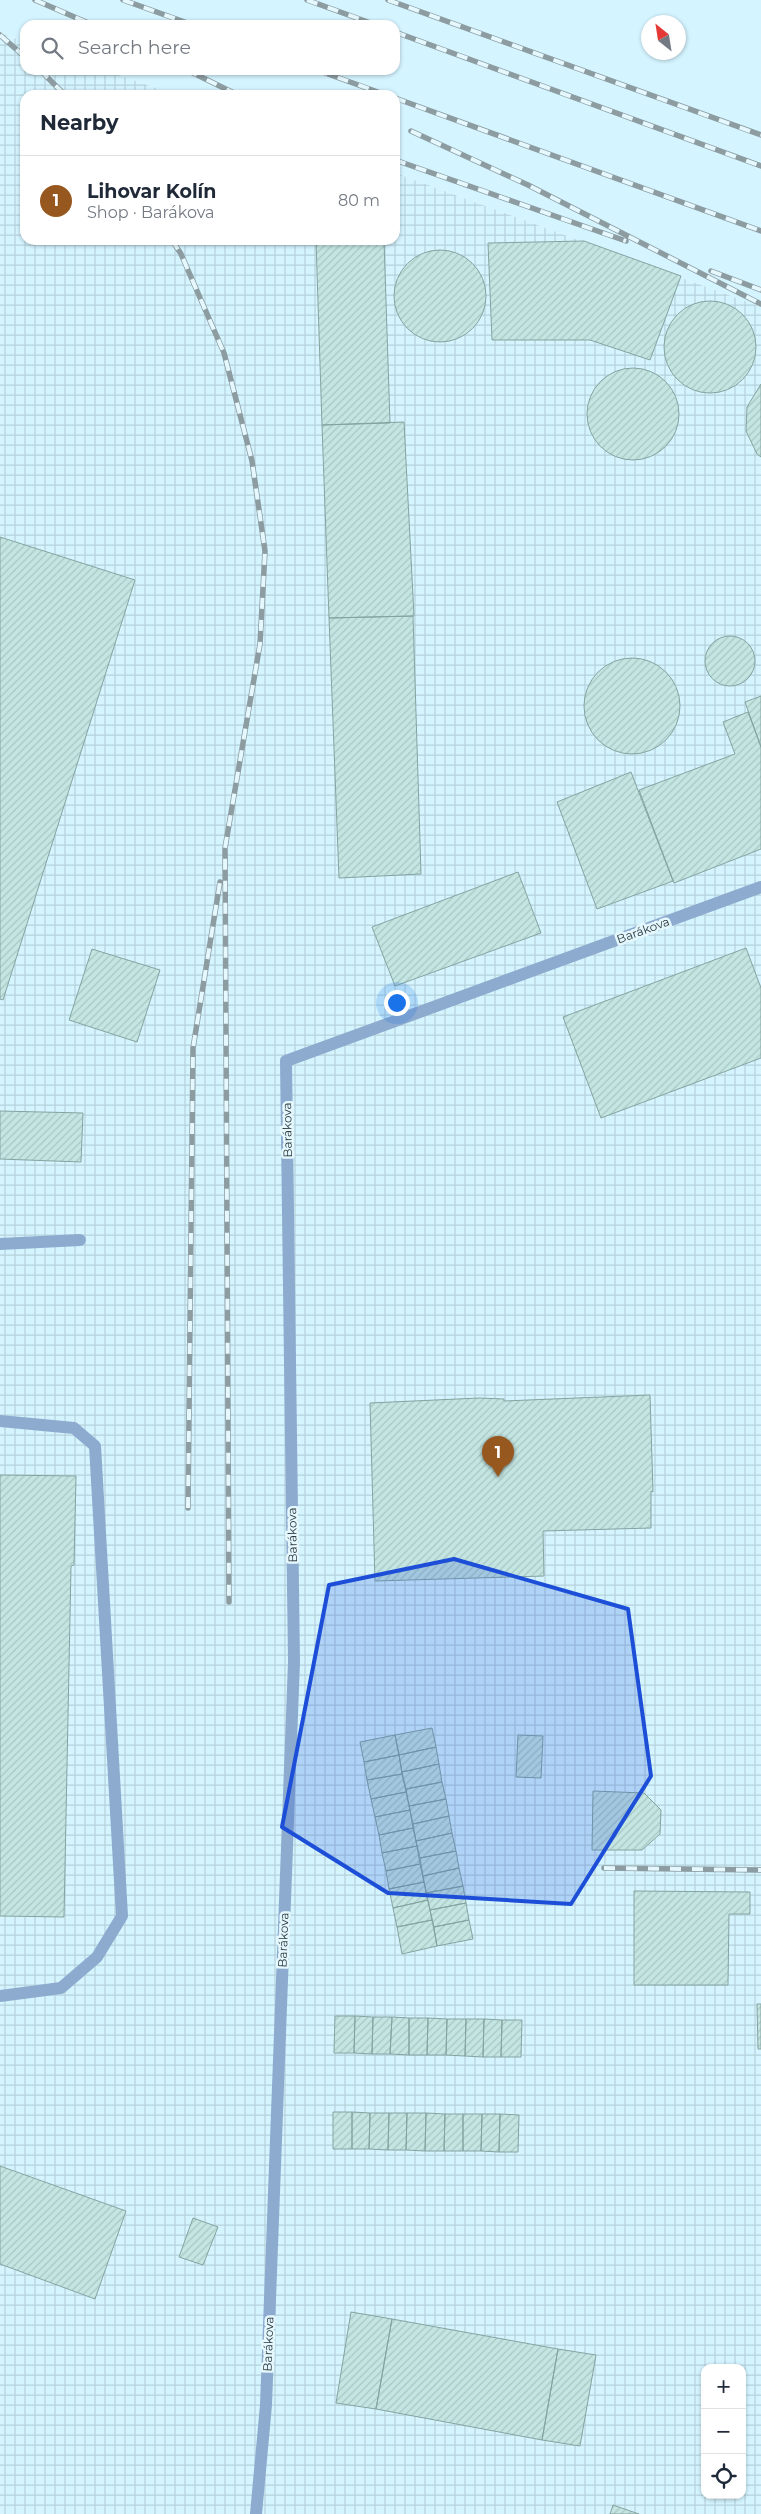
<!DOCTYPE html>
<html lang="en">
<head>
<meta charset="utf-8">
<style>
	body { margin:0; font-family:Montserrat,sans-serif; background:#f2f2f3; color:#1f2937 }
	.controls { position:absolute; right:15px; bottom:15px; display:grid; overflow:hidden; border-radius:10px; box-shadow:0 1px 4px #0004 }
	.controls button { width:45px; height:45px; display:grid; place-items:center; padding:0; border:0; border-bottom:1px solid #e0e1e3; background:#fff; color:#1f2937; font:25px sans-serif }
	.compass { position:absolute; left:641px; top:15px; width:45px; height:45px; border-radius:50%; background:#fff; box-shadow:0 1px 4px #0004; rotate:330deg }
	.you { position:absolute; left:396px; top:1002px; width:18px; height:18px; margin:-12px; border:4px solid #fff; border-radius:50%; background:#1a73e8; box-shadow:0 0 0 8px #1a73e833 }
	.badge { display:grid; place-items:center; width:32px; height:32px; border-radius:50%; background:#97581f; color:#fff; font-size:16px; font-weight:700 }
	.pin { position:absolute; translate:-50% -41px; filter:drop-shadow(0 1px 2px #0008) }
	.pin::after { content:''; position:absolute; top:26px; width:18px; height:15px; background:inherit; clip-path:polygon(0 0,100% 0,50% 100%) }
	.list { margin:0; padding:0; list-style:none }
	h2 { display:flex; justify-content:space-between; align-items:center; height:65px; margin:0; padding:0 20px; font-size:21px }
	h2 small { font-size:16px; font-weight:400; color:#747a83 }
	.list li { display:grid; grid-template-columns:32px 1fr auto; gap:15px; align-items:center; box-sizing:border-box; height:90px; padding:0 20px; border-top:1px solid #e0e1e3 }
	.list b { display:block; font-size:19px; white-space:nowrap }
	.list p { margin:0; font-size:16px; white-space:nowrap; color:#747a83 }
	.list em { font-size:16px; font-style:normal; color:#747a83 }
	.icon { flex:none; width:28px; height:28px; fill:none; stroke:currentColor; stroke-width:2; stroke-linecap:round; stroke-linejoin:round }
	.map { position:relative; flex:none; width:761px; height:2514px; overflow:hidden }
	.search { position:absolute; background:#fff; box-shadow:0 1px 4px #0004; left:20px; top:20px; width:380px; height:55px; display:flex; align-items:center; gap:12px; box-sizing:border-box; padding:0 18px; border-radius:15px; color:#747a83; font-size:19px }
	.panel { position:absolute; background:#fff; box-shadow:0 1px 4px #0004; left:20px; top:90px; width:380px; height:155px; border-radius:15px }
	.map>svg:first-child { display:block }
</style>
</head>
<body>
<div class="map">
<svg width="761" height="2514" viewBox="0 0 761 2514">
	<defs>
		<pattern id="industrial-grid" width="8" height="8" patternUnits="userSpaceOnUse" patternTransform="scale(1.25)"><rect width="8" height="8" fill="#d4f4ff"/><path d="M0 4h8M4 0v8" fill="none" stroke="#b6d2dc"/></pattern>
		<pattern id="building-hatch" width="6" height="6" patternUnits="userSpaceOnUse" patternTransform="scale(1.25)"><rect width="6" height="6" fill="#c4e6e2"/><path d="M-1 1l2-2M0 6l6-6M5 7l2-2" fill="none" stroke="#a9c6c3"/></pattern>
	</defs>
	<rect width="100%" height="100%" fill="#e5f8fe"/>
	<path fill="#d4f4ff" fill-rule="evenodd" d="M0,0H761V307L395,173V95H175L105,70H395V25H25V42L0,33ZM648,22H678V52H648Z"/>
	<path fill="url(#industrial-grid)" fill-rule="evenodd" d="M0,33L25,42V70H105L175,95H25V240H395V173L761,307V2514H0ZM705,2368H742V2495H705Z"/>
	<path fill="url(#building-hatch)" stroke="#84a4a1" d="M316,240H384L390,423L322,425Z
		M584,241L681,276L650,360L590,340H492L488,243Z
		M394 296a46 46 0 1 1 92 0a46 46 0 1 1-92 0Z
		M664 347a46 46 0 1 1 92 0a46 46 0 1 1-92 0Z
		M587 414a46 46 0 1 1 92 0a46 46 0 1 1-92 0Z
		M761,384V457L757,454L746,431L747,407Z
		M404,422L414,616L329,618L322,425Z
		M0,537L135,580L3,1000L0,999Z
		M413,616L421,874L339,878L329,618Z
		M705 661a25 25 0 1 1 50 0a25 25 0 1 1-50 0Z
		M584 706a48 48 0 1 1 96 0a48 48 0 1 1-96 0Z
		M761,696V747L745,702Z
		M748,712L761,747V849L674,883L639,790L735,754L723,722Z
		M631,772L673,881L597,909L557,802Z
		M518,872L541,933L395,986L372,927Z
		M746,948L761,988V1058L601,1118L563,1017Z
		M92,949L160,970L137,1042L69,1020Z
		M0,1111L83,1113L81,1162L0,1159Z
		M650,1395L653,1492L651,1491V1528L543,1531L544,1576L375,1581L370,1403L479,1398L504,1399V1401Z
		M0,1475L76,1476L74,1565L71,1566L64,1917L0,1916Z
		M432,1728L436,1747L399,1755L395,1735Z
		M395,1735L399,1755L364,1762L360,1742Z
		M518,1735L543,1736L541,1778L516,1777Z
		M436,1747L439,1764L402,1772L399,1755Z
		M399,1755L402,1774L367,1780L364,1762Z
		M439,1764L442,1782L406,1789L402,1772Z
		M402,1774L406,1792L371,1799L367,1780Z
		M442,1782L446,1799L409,1806L406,1789Z
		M593,1791L644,1793L661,1810L660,1834L642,1850H592Z
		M406,1792L410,1810L375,1817L371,1799Z
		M446,1799L449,1816L413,1824L409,1806Z
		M410,1810L413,1828L379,1835L375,1817Z
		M449,1816L452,1833L416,1841L413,1824Z
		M413,1828L417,1846L382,1853L379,1835Z
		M452,1833L456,1851L420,1858L416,1841Z
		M417,1846L420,1864L386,1871L382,1853Z
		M456,1851L459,1868L423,1876L420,1858Z
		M420,1864L424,1882L389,1889L386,1871Z
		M459,1868L463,1886L426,1893L423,1876Z
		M424,1882L428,1900L393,1908L389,1889Z
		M463,1886L466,1903L430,1910L426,1893Z
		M634,1891L750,1892V1914H729L728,1985H634Z
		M428,1900L432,1920L397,1927L393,1908Z
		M466,1903L469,1920L434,1927L430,1910Z
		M432,1920L437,1946L402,1954L397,1927Z
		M469,1920L473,1939L437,1946L434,1927Z
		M757,2004H761V2049H758Z
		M335,2016H355L354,2053H334Z
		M355,2016L373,2017L372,2054L354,2053Z
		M373,2017H392L390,2054H372Z
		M392,2017L409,2018V2055L390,2054Z
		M409,2018H428L427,2055H409Z
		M428,2018L447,2019L446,2055H427Z
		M447,2019H466L465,2056L446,2055Z
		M466,2019H484L483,2057L465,2056Z
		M484,2019L502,2020L501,2057H483Z
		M502,2020H522L521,2057H501Z
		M333,2112H352V2149H333Z
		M352,2112L370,2113L369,2149H352Z
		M370,2113H389L388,2150L369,2149Z
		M389,2113H407L406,2150H388Z
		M407,2113H426L425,2151L406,2150Z
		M426,2113L445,2114L444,2151H425Z
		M445,2114H463V2151H444Z
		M463,2114H482L481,2151H463Z
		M482,2114H500L499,2152L481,2151Z
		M500,2114L519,2115L518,2152H499Z
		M0,2166L126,2211L95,2299L0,2264Z
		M193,2218L218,2227L203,2265L179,2257Z
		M351,2312L392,2319L376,2409L336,2403Z
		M392,2319L558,2349L542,2440L376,2409Z
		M558,2349L596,2355L580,2446L542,2440Z
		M613,2505L639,2514H610Z"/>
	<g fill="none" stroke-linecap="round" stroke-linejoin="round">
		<path stroke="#8dabcf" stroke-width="12" d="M0,1244L80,1240
			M0,1421L74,1428L95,1446L122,1916L97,1957L61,1988L0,1996
			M256,2514L266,2405L294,1662L286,1061L761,887"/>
		<g stroke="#8c9ca1" stroke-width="5.5">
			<path id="rail" d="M35,0L93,25
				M123,0L193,25
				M307,0L376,25
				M388,0L761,135
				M395,32L761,166
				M0,35L25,57
				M40,70L65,95
				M187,70L238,95
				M317,70L386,95
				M395,98L761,231
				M411,131L528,185L761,304
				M395,160L626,241
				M172,240L181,254L224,353L252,461L265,551L260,644L225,848L229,1602
				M711,271L761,290
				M188,1508L193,1048L220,882
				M604,1868L761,1870"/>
		</g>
		<use href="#rail" stroke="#e5f8fe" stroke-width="4" stroke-dasharray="11" stroke-linecap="butt"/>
	</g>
	<path fill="#1d4ed8" fill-opacity="0.2" stroke="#1d4ed8" stroke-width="4" stroke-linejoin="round" d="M454,1559L628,1609L651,1776L571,1904L388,1893L282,1827L329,1585Z"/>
	<g text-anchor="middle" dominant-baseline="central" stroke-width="5" stroke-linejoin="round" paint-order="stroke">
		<g font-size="12" fill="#2d3a3e" stroke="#e5f8fe">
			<text transform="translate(643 930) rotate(-20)">Barákova</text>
			<text transform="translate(287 1130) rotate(-91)">Barákova</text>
			<text transform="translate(292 1535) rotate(-91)">Barákova</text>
			<text transform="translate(283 1940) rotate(-88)">Barákova</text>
			<text transform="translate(268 2344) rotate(-88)">Barákova</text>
		</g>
	</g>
</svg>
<div class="controls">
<button>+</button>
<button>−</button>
<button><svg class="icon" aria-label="locate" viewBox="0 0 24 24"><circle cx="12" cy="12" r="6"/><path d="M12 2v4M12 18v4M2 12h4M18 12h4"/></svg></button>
</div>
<svg class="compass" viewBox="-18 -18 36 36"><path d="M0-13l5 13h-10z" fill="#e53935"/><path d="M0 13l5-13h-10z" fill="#747a83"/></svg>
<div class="you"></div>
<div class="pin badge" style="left:498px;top:1477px">1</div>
<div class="search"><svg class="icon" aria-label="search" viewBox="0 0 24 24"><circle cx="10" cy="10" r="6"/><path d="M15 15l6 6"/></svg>Search here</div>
<section class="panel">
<h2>Nearby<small></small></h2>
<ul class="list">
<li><span class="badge">1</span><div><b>Lihovar Kolín</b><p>Shop · Barákova</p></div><em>80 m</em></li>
</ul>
</section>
</div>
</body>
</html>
